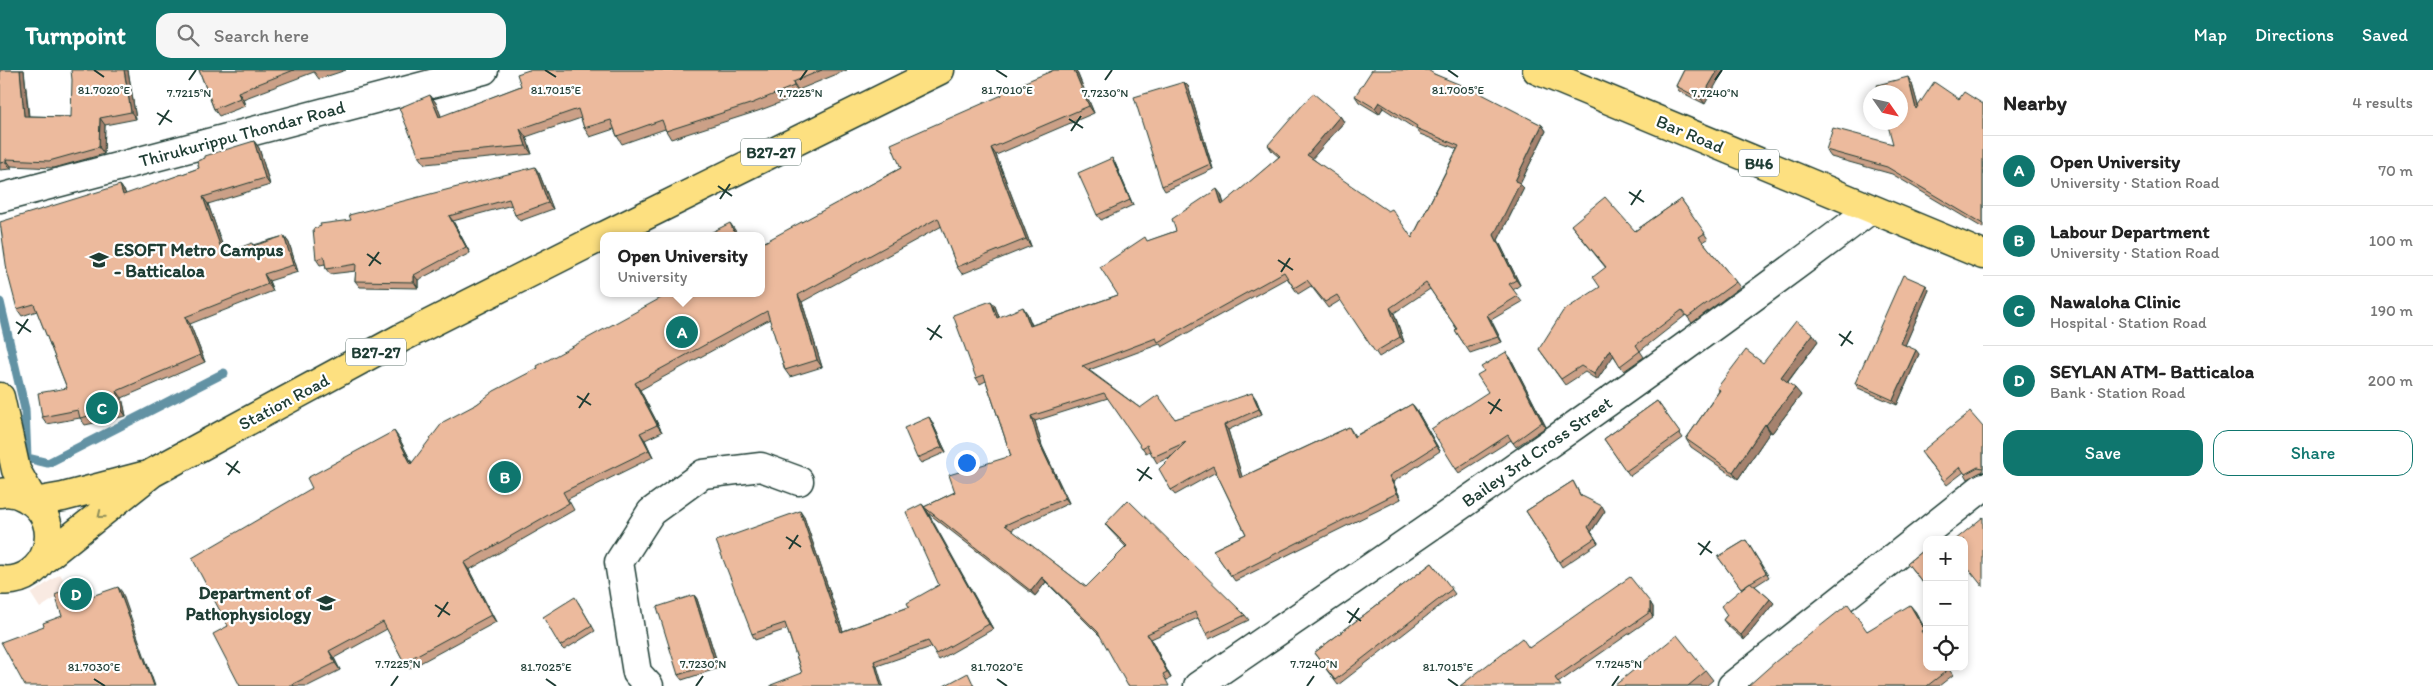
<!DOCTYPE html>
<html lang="en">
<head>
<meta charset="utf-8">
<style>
	body { margin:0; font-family:Itim,sans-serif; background:#f6f6f6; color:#222 }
	.controls { position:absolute; right:15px; bottom:15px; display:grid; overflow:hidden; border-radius:10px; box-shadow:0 2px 8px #0003 }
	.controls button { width:45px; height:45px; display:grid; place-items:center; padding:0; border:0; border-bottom:1px solid #e0e0e0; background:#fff; color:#222; font:25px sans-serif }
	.compass { position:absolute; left:1863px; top:15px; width:45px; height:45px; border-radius:50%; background:#fff; box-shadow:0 2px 8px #0003; rotate:124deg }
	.you { position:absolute; left:966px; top:392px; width:18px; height:18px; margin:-12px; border:4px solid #fff; border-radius:50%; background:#1a73e8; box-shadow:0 0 0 8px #1a73e833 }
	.badge { display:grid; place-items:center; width:32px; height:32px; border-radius:50%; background:#0f766e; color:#fff; font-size:16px; font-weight:700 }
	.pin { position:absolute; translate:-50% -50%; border:2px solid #fff; box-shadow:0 1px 5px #0006 }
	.popup { position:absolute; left:600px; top:162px; width:165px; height:65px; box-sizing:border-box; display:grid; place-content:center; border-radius:10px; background:#fff; filter:drop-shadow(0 1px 4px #0005); font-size:16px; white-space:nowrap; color:#767676 }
	.popup b { font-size:19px; color:#222 }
	.popup::after { content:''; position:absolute; left:50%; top:100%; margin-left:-10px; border:10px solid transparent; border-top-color:#fff }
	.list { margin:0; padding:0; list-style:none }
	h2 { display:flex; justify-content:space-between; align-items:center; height:65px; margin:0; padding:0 20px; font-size:21px }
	h2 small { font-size:16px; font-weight:400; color:#767676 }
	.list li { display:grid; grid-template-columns:32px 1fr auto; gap:15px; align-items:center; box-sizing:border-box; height:70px; padding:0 20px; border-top:1px solid #e0e0e0 }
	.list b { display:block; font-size:19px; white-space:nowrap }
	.list p { margin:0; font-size:16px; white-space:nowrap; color:#767676 }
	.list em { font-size:16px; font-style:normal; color:#767676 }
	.actions { display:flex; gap:10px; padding:15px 20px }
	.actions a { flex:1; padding:11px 0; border:1px solid #0f766e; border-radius:15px; text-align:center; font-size:18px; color:#0f766e }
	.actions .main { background:#0f766e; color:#fff }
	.icon { flex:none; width:28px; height:28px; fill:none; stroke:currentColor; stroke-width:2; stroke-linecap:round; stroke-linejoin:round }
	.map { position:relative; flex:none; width:1983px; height:616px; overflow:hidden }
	header { display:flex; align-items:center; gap:30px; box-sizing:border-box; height:70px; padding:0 25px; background:#0f766e; color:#fff }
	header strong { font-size:24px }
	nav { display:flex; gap:28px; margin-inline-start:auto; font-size:18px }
	.search { width:350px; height:45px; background:#f6f6f6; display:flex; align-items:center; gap:12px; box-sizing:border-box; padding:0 18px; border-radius:15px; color:#767676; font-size:19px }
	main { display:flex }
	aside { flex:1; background:#fff }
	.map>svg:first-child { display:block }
</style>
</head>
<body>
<header>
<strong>Turnpoint</strong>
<div class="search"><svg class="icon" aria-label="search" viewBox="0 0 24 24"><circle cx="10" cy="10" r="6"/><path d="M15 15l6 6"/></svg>Search here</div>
<nav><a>Map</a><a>Directions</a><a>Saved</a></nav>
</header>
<main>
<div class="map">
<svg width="1983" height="616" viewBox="0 0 1983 616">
	<rect width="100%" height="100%" fill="#fff"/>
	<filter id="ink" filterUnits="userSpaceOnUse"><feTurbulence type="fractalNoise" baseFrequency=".02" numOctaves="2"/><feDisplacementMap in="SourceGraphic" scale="10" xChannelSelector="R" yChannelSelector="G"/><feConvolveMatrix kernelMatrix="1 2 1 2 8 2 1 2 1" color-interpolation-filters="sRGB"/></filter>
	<g filter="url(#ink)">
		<path fill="#f9eae2" d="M60,504L69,519L40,538L31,524Z"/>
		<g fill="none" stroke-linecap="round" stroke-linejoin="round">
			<path stroke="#6292a4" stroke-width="9" d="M0,232L25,339L27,388L48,393L224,303"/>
			<g stroke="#1f3d34" stroke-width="31">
				<path id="minor" d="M0,128L484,0
					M649,616L637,603L619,492L651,442L703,404L761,397L799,411
					M1198,616C1425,461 1651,306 1870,140
					M1732,616L1983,417"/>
			</g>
			<g stroke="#1f3d34" stroke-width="31">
				<path id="major" d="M1537,0L1983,185
					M604,166L940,0
					M34,432L63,427L143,406
					M44,489L152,403L401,268L603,166"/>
			</g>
			<g stroke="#1f3d34" stroke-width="31">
				<path id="highway" d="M0,327L16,400L34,432
					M0,423C9,421 18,423 26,428C68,450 48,516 0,510"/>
			</g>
			<use href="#minor" stroke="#fff" stroke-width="28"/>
			<use href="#major" stroke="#fde080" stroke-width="28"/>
			<use href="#highway" stroke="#fde080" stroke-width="28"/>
		</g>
		<path fill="#cba087" stroke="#1f3d34" d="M0,0H24L29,46L71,47L128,0L136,49L105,55L104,84L54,98L11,96V99L0,100Z
			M199,0H346L319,9L314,2L243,29L245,36L219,46L214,39Z
			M529,0H847L798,20L800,25L758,41L671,69L665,59L622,74L617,66L614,59L590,67L584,58L581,48L526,67L532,84L425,94L419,86L430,25L436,33L441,47L521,16Z
			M1054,0H1076L1094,43L996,85L1031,176L962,204L957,197L942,156L802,232L822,297L790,307L785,300L770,249L640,320L662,362L645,370L653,387L568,429L574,440L469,500L496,552L409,599L404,592L387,559L334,588L340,600L308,616H240L228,556L399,368L412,393L477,334L538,298L901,98L1002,25Z
			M1684,0L1705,34L1679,21L1676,16Z
			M1434,4L1542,55L1546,61L1520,114L1524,118L1498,170L1520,215L1513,220L1522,232L1491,250L1502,272L1470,283L1455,260L1457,259L1430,219L1394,243L1404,272L1379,287L1341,230L1328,238L1311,216L1298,224L1287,208L1162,277L1160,274L1089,300L1140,338L1175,349L1256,329L1262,344L1228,360L1242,407L1349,357L1355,366L1412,334L1416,339L1440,381L1393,412L1401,429L1235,511L1213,480L1246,464L1216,402L1175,425L1171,420L1172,386L1157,393L1150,381L1146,383L1108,328L1035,351L1042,376L1069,433L1011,460L1086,517L1126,477L1109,459L1105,454L1245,545L1249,550L1209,569L1206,564L1198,548L1151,569L1171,608L1167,610L1100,566L1046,512L1035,526L928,443L924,437L955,422L1011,386L986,311L980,314L976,308L995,236L999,247L1027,243L1032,255L1118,225L1148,171L1176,161L1221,124L1224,134L1279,87L1272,81L1268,75L1340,46L1344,52L1312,88L1412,168L1457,79L1420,64L1417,60L1383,38L1379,44L1359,32L1355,26Z
			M1912,14L1918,36L1983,34V158L1892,104L1831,87L1826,80L1893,74Z
			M1188,16L1213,99L1165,121L1162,116Z
			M254,71L259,78L270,115L208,134L225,183L284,166L289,173L298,202L269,211L273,221L190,254L205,292L122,328L126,346L85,355L80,348L47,354L42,347L67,318L37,241L22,246L17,239L120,115L125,122L126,125L199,98Z
			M1115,93L1133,135L1101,150L1097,145Z
			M539,103L553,139L520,151L515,145L512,135L453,151L470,183L418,210V218L360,217L355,211L356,201L330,204L326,199L325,194L320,195L316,189L351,150Z
			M1681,129L1708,169L1703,172L1740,217L1692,253L1686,245L1640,281L1644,287L1624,301L1613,285L1597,310L1585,302L1565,315L1539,279L1600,217L1606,198L1571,155L1635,161Z
			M1926,215L1929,220L1905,275L1919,284L1897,335L1858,318L1855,313Z
			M1818,271L1788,312L1801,325L1772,363L1770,362L1738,409L1691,377L1686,369L1719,321L1717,318L1763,293Z
			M1510,287L1546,357L1516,377L1511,370L1459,403L1456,399L1488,322Z
			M1657,331L1683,368L1630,406L1604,369Z
			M929,347L932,352L946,382L921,393L917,388Z
			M1983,357V402H1981L1968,409L1964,402L1947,415L1924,386Z
			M1573,411L1581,426L1605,441L1591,462L1598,473L1562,497L1526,441Z
			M922,434L993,559L939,590L931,577L877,596L802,603L787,559L755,570L752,564L804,447L843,561L909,537L939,515Z
			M1746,470L1769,507L1755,516L1770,529L1774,533L1744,570L1727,555L1723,550L1727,545L1742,519L1718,487Z
			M1927,477V518L1907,493Z
			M1432,493L1455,524L1338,615L1314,583Z
			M694,525L697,529L719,598L682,610L678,605Z
			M578,532L595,561L564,580L560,576Z
			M1650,532L1653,537V547L1558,613L1529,578Z
			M1915,541L1927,562V566L1925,567L1953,605L1939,616H1748L1867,561Z
			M1706,601L1713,610L1706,616H1614Z"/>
		<path fill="#a5826e" stroke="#1f3d34" d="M20,0H24L29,53L24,46Z
			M124,0H128L136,49L131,42Z
			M1074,0H1076L1094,43L1089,36Z
			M1718,0H1724L1705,34L1701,29Z
			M1908,7L1912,14L1921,46L1916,39Z
			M793,12L798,20L800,25L794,16Z
			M1184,12L1188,16L1213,99L1210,94Z
			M238,22L243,29L245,36L240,28Z
			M430,25L436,33L445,56L439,47Z
			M1379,32L1383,38L1379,44L1375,38Z
			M1340,46L1344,52L1311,90L1307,85Z
			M100,48L105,55L104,84L99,77Z
			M1542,55L1546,61L1520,114L1524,118L1498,170L1520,215L1516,210L1494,165L1515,111Z
			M520,59L526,67L532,84L526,76Z
			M254,71L259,78L270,115L265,108Z
			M991,78L996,85L1031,176L1026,169Z
			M1112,88L1115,93L1133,135L1130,130Z
			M6,89L11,96V99L6,92Z
			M535,97L539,103L553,139L548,133Z
			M120,115L125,122L128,132L123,125Z
			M1217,119L1221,124L1226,141L1222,135Z
			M203,127L208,134L228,191L223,184Z
			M449,146L453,151L470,183L466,177Z
			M730,153L735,160L738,166H736Z
			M284,166L289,173L298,202L293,195Z
			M264,204L269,211L273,221L268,214Z
			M414,205L418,210V218L414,212Z
			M1926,215L1929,220L1904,278L1900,273Z
			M798,225L802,232L822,297L817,290Z
			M991,231L995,236L1001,253L997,248Z
			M1023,237L1027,243L1034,262L1030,256Z
			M1390,238L1394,243L1404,272L1400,267Z
			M1487,245L1491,250L1502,272L1498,267Z
			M185,247L190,254L205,292L200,285Z
			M1813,264L1818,271L1786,314L1781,307Z
			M1610,279L1614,285L1597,310L1594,304Z
			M1916,280L1919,284L1897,335L1893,330Z
			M1506,282L1510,287L1546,357L1542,352Z
			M635,313L640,320L662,362L657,355Z
			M1795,318L1801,325L1772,363L1766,355Z
			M117,321L122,328L126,346L121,339Z
			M1252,323L1256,329L1262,344L1259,339Z
			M1412,334L1416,339L1440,381L1436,376Z
			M1031,346L1035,351L1042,376L1069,433L1065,428L1038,370Z
			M929,347L932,352L946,382L942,377Z
			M1765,354L1770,362L1738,409L1733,402Z
			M1224,355L1228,360L1244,413L1240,408Z
			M394,361L399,368L416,401L411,394Z
			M640,363L645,370L653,387L649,380Z
			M1389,406L1393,412L1401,429L1397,423Z
			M922,434L926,439L993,559L989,554Z
			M1602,436L1605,441L1591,462L1598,473L1588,457Z
			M800,441L804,447L845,567L841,562Z
			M464,493L469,500L496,552L491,545Z
			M1042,507L1046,512L1035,526L1031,521Z
			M78,514L81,519L86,534L83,529Z
			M118,517L122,522L155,616H154Z
			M694,525L697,529L719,598L715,593Z
			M1770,529L1774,533L1744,570L1741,565Z
			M1650,532L1653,537V547L1650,542Z
			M1910,535L1915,541L1927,563L1924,559Z
			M1147,564L1151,569L1171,608L1167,602Z
			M329,581L334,588L340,600L335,593Z
			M874,591L877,596L883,616H881Z"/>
		<path fill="#ecba9d" stroke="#1f3d34" d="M0,0H20L24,46L71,47L72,10L71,0H124L131,42L100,48L99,77L49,91L6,89V92L0,93Z
			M199,0H294L238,22L240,28L214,39Z
			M529,0H822L793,12L794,16L753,33L666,61L662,50L617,66L611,50L584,58L578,39L520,59L526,76L419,86L399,38L430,25L439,47L521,16L517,4Z
			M1054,0H1074L1089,36L991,78L1026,169L957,197L938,148L798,225L817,290L785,300L767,241L635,313L657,355L640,363L649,380L563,422L569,433L464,493L491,545L404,592L383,552L329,581L335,593L293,614L294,616H240L213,564L228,556L192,488L312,418L307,408L394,361L411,394L443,352L477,334L494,321L538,298L537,296L670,223H761V174L901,98L891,74L1002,25L1001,22Z
			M1372,0H1428L1434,4L1478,22L1542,55L1515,111L1520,113L1494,165L1516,210L1509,214L1518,226L1487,245L1498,267L1466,277L1455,260L1457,259L1426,213L1390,238L1400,267L1375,282L1337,225L1325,232L1307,210L1294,218L1284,202L1158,272L1156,268L1082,296L1140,338L1158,325L1175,349L1252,323L1259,339L1224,355L1240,408L1349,357L1354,367L1412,334L1436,376L1389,406L1397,423L1231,506L1213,480L1246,464L1213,396L1171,420L1159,399L1186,372L1153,387L1147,375L1142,378L1104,323L1031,346L1038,370L1065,428L1005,455L1086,517L1127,476L1105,454L1128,430L1245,545L1206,564L1195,542L1147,564L1167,602L1163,604L1169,616H1128L1098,562L1042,507L1031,521L924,437L955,422L949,405L1011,386L984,305L976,308L953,245L991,231L997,248L1023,237L1030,256L1118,225L1100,197L1145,167L1147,171L1176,161L1172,149L1217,119L1222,135L1280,86L1268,75L1313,23L1340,46L1307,85L1388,141L1392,139L1412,168L1459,76L1416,58L1417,56L1379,32L1375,38L1355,26Z
			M1684,0H1718L1701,29L1676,16Z
			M1908,7L1916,39L1934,12L1959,29L1964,22L1983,34V154L1887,97L1826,80L1833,58L1893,74L1887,52H1900V22H1879L1877,15Z
			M1184,12L1210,94L1162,116L1134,27Z
			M254,71L265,108L203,127L223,184L252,173L253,176L284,166L293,195L264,204L268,214L185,247L200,285L117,321L121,339L80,348L78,340L42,347L38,323L67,318L34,234L17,239L7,201L0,152L120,115L123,125L199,98L197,91L205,88V86Z
			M1112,88L1130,130L1097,145L1078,103Z
			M535,97L548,133L515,145L509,129L449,146L466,177L414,205V212L355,211L356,194L326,199L324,187L316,189L313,159L321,156L320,154L351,150L349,145Z
			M1605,127L1635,161L1681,129L1705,163L1699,167L1736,212L1688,247L1682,240L1636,275L1640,281L1620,296L1610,279L1594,304L1581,296L1561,309L1539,279L1563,241L1600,217L1593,207L1606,197L1571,155Z
			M730,153L736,166H704Z
			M1903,205L1926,215L1900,273L1916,280L1893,330L1855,313Z
			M1796,251L1813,264L1781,307L1795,318L1766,355L1765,354L1733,402L1686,369L1720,320L1717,318L1746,280L1763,293Z
			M1506,282L1542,352L1513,373L1508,365L1456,399L1431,359L1488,322L1477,305L1484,301L1481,297Z
			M1657,331L1680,363L1626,401L1604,369Z
			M1970,342L1983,357V398L1978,397L1965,404L1960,397L1944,411L1921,382Z
			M929,347L942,377L917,388L904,358Z
			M1573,411L1580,425L1602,436L1588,457L1595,468L1559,492L1526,441Z
			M922,434L989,554L936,584L928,571L874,591L881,616H771V615L802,603L785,553L752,564L716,471L800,441L841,562L909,537L907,533L939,515L906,442Z
			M1983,447V517L1964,493V470H1955Z
			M1746,470L1766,503L1741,518L1718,487Z
			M1927,477V511L1924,514L1907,493Z
			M1432,493L1452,519L1335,610L1314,583Z
			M1630,507L1650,532V542L1555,608L1561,616H1460L1522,568L1529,578Z
			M1750,512L1770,529L1741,565L1723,550L1727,545L1721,536Z
			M78,514L83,529L118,517L154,616H25L1,572L44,556L43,553L62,546L55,525Z
			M694,525L715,593L678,605L657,537Z
			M575,527L592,556L560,576L543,547Z
			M1848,534L1867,561L1910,535L1924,559L1921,561L1927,569V597H1948L1949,599L1927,616H1748L1775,592Z
			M1677,565L1706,601L1688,616H1614Z
			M968,603L974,616H944Z"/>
		<defs><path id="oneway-chevron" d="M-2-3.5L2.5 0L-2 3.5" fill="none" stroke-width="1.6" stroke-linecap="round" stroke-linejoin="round" transform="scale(1.25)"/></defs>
		<use stroke="#8e8e5a" href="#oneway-chevron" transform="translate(101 445) rotate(141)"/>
	</g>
	<path fill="none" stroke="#1f3d34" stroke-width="2" d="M94,0L104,7M545,0L556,7M996,0L1007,7M1448,0L1458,7M189,10L196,0M800,10L807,0M1105,10L1112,0M1715,10L1722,0M157,43L172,52M1069,49L1083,58M159,55L169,40M1071,61L1081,46M718,116L732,126M1629,122L1644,132M720,129L730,114M1631,135L1641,120M367,184L381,194M1278,190L1293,200M369,196L379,182M1281,202L1290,188M16,252L31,262M927,258L942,268M18,264L28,249M1839,264L1853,274M930,270L940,255M1841,276L1851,261M577,326L591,335M1488,332L1502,341M579,338L589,323M1490,344L1500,329M226,393L240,403M1137,399L1152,409M228,405L238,391M1139,411L1149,397M786,467L801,477M1698,473L1712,483M789,479L798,465M1700,485L1710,471M435,535L450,545M1347,541L1361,551M438,547L448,532M1349,553L1359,538M94,609L105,616M546,609L556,616M997,609L1007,616M1448,609L1458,616M391,616L398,606M696,616L703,606M1307,616L1314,606M1612,616L1619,606"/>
	<defs>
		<g id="university-bare" transform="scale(1.5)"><path d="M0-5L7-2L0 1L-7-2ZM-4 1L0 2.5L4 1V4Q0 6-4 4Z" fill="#1f3d34" stroke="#fff" stroke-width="2.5" paint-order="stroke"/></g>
	</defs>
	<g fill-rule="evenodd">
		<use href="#university-bare" x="99" y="190"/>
		<use href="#university-bare" x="326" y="533"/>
	</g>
	<g text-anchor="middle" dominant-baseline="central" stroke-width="4.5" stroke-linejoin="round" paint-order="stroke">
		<g fill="#fff" stroke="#627771" stroke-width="1">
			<rect x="741" y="68.5" width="60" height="27" rx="4"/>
			<rect x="1739" y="79.5" width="40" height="27" rx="4"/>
			<rect x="346" y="268.5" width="60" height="27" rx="4"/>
		</g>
		<g font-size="16" font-weight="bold" fill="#1f3d34">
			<text x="771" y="82">B27-27</text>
			<text x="1759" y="93">B46</text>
			<text x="376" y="282">B27-27</text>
		</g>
		<g font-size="18" fill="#1f3d34" stroke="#fff">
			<text transform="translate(242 64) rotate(-15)">Thirukurippu Thondar Road</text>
			<text transform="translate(1690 64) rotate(23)">Bar Road</text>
			<text transform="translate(284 332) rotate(-28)">Station Road</text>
			<text transform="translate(1537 382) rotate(-35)">Bailey 3rd Cross Street</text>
		</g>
		<g font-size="18" font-weight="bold" fill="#1f3d34" stroke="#fff" text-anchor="start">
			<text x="114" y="180">ESOFT Metro Campus<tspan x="114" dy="21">- Batticaloa</tspan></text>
			<text x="311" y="523" text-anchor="end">Department of<tspan x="311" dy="21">Pathophysiology</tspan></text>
		</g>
	</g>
	<g font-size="12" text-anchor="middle" fill="#1f3d34" stroke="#fff" stroke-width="4.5" stroke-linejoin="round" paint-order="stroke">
		<text x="104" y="24">81.7020°E</text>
		<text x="556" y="24">81.7015°E</text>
		<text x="1007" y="24">81.7010°E</text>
		<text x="1458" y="24">81.7005°E</text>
		<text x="1715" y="27">7.7240°N</text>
		<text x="189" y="27">7.7215°N</text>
		<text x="800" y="27">7.7225°N</text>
		<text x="1105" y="27">7.7230°N</text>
		<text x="398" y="598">7.7225°N</text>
		<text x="703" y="598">7.7230°N</text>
		<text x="1314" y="598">7.7240°N</text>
		<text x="1619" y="598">7.7245°N</text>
		<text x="94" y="601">81.7030°E</text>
		<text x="546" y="601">81.7025°E</text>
		<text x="997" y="601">81.7020°E</text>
		<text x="1448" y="601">81.7015°E</text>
	</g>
</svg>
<div class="controls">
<button>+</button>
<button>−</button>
<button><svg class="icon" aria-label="locate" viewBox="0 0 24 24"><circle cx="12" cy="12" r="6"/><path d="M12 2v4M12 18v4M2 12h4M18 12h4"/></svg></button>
</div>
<svg class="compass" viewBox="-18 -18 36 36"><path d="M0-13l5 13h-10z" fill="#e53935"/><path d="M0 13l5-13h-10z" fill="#767676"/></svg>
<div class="you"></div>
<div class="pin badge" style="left:682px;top:262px">A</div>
<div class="popup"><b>Open University</b>University</div>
<div class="pin badge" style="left:505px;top:407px">B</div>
<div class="pin badge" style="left:102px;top:338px">C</div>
<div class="pin badge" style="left:76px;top:524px">D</div>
</div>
<aside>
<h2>Nearby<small>4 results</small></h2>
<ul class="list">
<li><span class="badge">A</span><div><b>Open University</b><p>University · Station Road</p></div><em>70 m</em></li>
<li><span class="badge">B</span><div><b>Labour Department</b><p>University · Station Road</p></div><em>100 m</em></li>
<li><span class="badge">C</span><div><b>Nawaloha Clinic</b><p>Hospital · Station Road</p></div><em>190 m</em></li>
<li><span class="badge">D</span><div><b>SEYLAN ATM- Batticaloa</b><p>Bank · Station Road</p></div><em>200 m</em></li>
</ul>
<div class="actions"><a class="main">Save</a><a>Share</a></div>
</aside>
</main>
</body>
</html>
